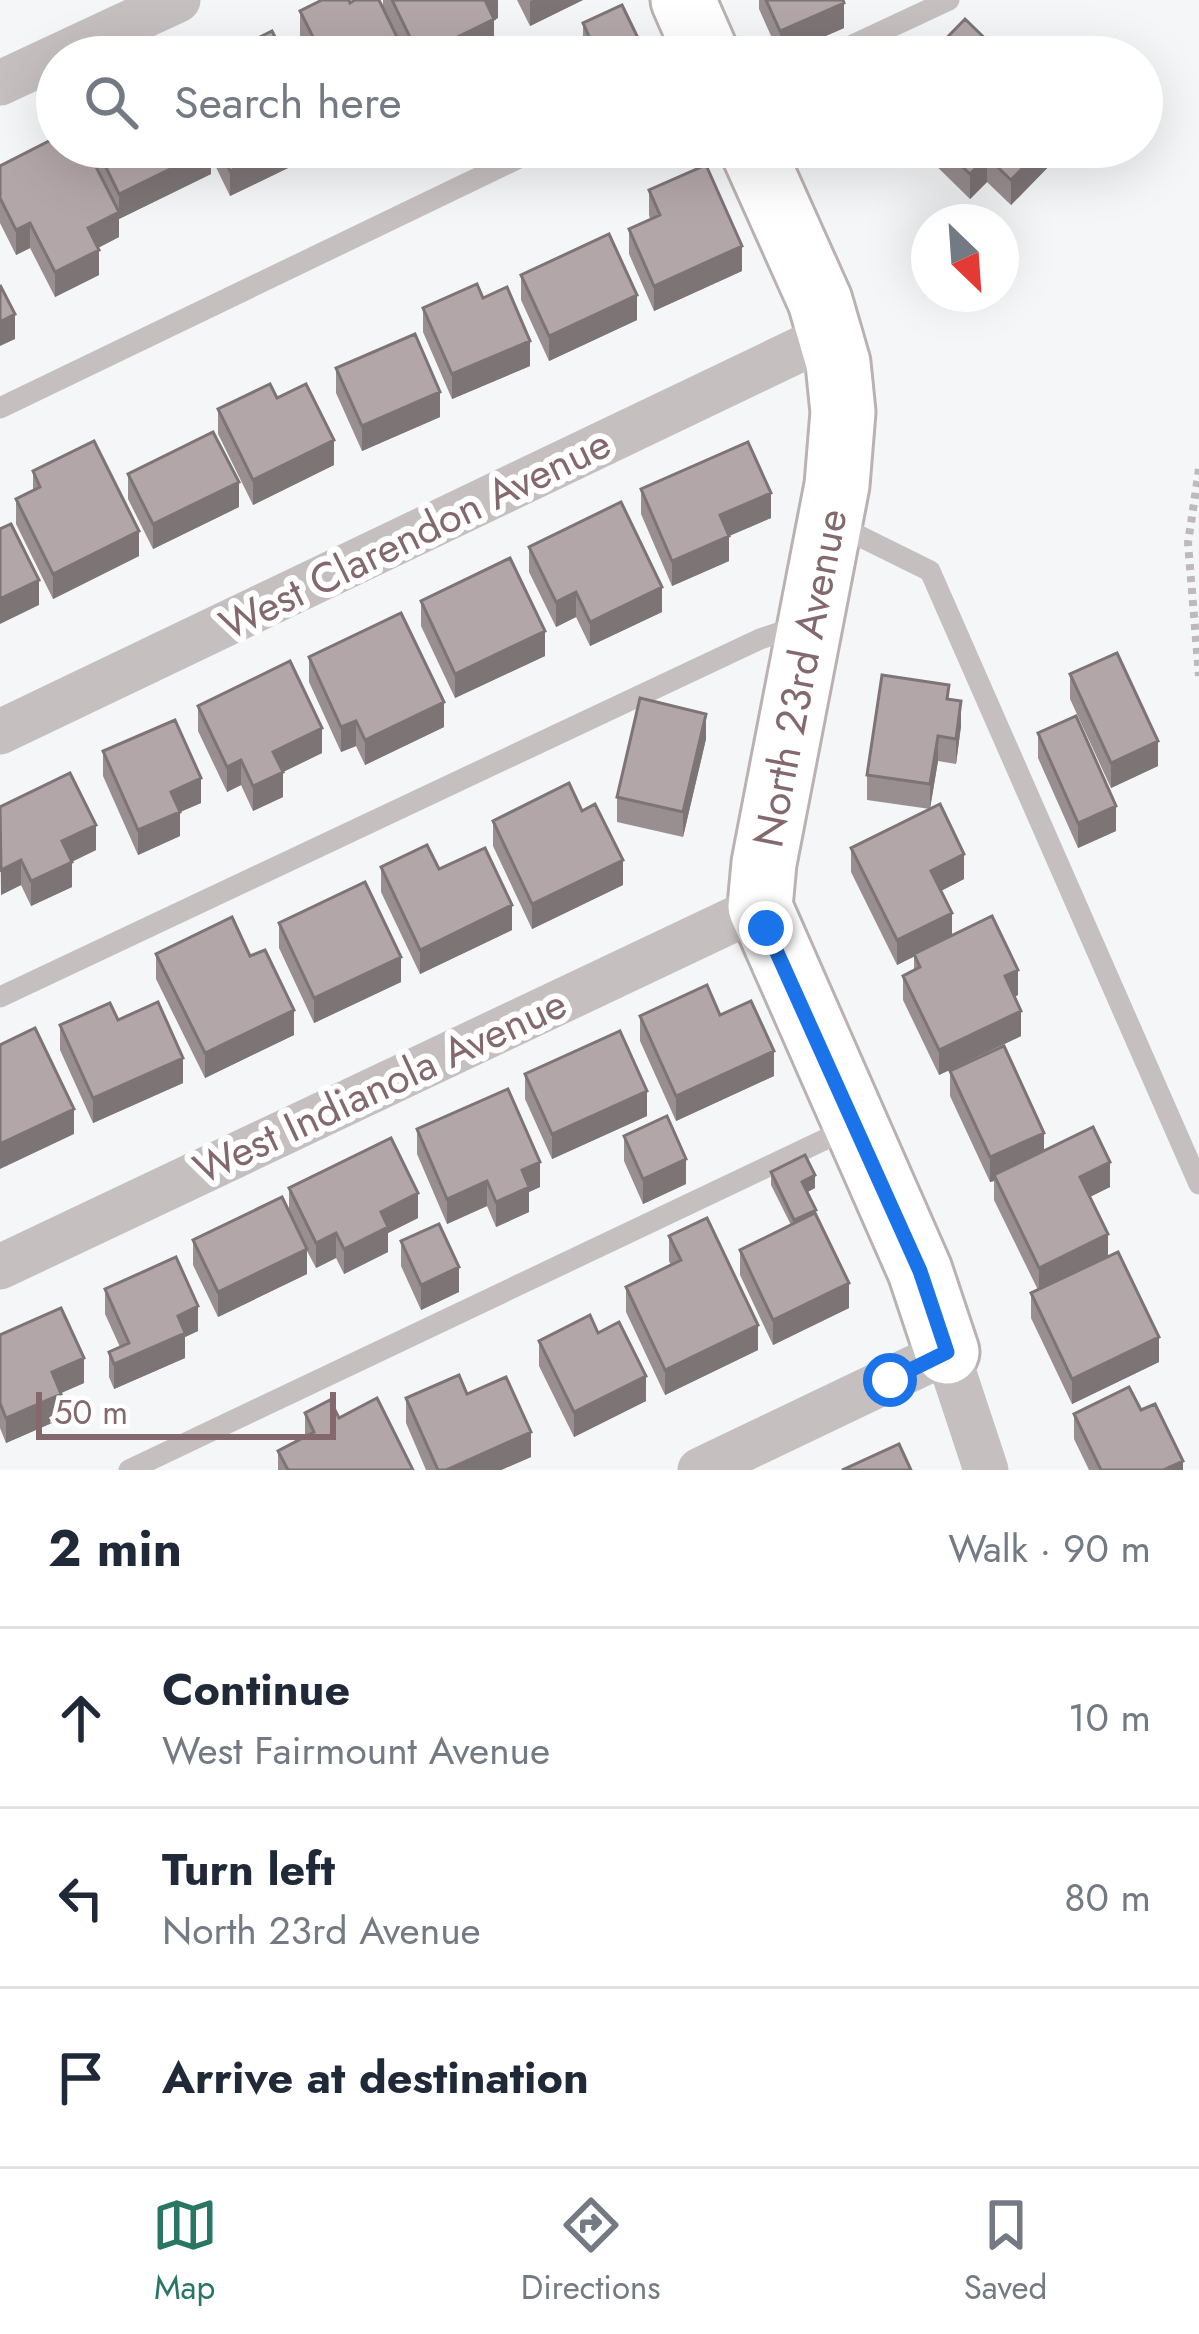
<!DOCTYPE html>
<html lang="en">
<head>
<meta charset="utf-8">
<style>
	body { margin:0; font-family:Jost,sans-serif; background:#f2f2f3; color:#1f2937 }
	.compass { position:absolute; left:911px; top:204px; width:108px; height:108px; border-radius:50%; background:#fff; box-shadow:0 12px 48px #0002; rotate:155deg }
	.scale { position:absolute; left:36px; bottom:30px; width:300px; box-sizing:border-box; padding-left:12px; border:6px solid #83696d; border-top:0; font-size:33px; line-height:42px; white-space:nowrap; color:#83696d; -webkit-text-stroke:9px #fff; paint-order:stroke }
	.stop { position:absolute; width:36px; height:36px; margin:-27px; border:9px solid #1a73e8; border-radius:50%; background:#fff }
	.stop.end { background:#1a73e8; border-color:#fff; box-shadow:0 3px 12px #0008 }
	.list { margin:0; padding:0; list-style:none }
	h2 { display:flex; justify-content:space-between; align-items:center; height:156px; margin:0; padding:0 48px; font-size:51px }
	h2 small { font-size:39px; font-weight:400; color:#747a83 }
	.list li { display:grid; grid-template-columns:78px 1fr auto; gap:36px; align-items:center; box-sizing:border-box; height:180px; padding:0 48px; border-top:3px solid #e0e1e3 }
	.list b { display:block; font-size:45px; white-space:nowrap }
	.list p { margin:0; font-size:39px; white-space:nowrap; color:#747a83 }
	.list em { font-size:39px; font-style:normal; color:#747a83 }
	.icon { flex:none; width:66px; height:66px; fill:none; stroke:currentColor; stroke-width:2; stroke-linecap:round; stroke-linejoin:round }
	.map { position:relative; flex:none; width:1199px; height:1470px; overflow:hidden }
	.search { position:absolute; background:#fff; box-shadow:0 12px 48px #0002; left:36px; right:36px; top:36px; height:132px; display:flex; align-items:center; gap:30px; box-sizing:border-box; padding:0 42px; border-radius:66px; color:#747a83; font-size:45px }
	.sheet { height:696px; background:#fff }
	nav { display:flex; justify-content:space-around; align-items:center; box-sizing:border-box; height:168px; border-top:3px solid #e0e1e3; background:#fff; font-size:33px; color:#747a83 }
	nav a { display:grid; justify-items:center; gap:6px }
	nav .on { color:#2a7664 }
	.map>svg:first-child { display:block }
</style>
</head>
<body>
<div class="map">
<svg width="1199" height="1470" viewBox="0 0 1199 1470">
	<rect width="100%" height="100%" fill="#f5f6f7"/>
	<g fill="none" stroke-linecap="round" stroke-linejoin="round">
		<g stroke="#bbb1b3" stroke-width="69">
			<path id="secondary" d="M683,0L708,57
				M751,147L820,301L838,363L843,412L837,485L764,863L760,907L920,1271L947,1352"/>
		</g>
		<path stroke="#beb9ba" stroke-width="8" stroke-dasharray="6 6" stroke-linecap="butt" d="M1199,469L1188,543L1199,676"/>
		<path stroke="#c6bfc0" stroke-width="21" d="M827,57L949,0
			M0,408L542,147
			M835,524L930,571L1199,1184
			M0,997L760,639L799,626
			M129,1470L849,1128"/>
		<path stroke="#c6bfc0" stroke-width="45" d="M0,83L178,0
			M0,732L830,335
			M0,1267L760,907
			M700,1470L947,1352L986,1470"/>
		<use href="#secondary" stroke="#fff" stroke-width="63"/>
	</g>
	<path fill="#9a8f90" d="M383,0H498V18L494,20V44L468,57H407L383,7Z
		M517,0H583L530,26Z
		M759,0H843L844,28L780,56L759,9Z
		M350,3L398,57H311L300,36V11Z
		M583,23L638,57H587L583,48Z
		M57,147H319V153L230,196L211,157V174L119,219V237L98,248L99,275L55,297L30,248L16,255L0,223V166Z
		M625,147H666V149L633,164Z
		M917,147H1057V158L1011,205L987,182L970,199Z
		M649,190L742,271L654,311L629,254V229L650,219L649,215Z
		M521,275L637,320L549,361L521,300Z
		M423,308L530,366L452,399L423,332Z
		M336,368L440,417L362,451L336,393Z
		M277,398L334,465L253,505L218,434V409Z
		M33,471L139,556L53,599L16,524V499L33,491Z
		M128,474L239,507L153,549L128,499Z
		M641,489L771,518L729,536V561L672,586L641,514Z
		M529,547L662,612L590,646L576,617L556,627L529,572Z
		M421,601L545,656L455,698L421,626Z
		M309,657L444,727L365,765L356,746L341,752L309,682Z
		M1070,674L1158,766L1111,788L1070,699Z
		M949,699L961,726L956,764L938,761L930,808L964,879L941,891L952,936L1018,995L1014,997L1021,1036L939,1075L903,1000V976L914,970V956L897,965L851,872V848L930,809L867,800V775Z
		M198,706L322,753L283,772V797L253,811L241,785L227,792L198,731Z
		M1038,733L1116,831L1078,848L1038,758Z
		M706,739L683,837L617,822V797Z
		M103,751L201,803L180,812V836L138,855L103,776Z
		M0,807L96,850L72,862V887L31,906L21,885L1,895Z
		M582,811L623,885L532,929L493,846V821Z
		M381,867L439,869L512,930L420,974L381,892Z
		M279,923L401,982L314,1023L279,948Z
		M156,954L250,956L294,1035L205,1078L156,979Z
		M720,1015L774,1076L676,1121L640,1041V1016Z
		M118,1020L183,1083L93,1123L60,1050V1025Z
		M950,1071L1044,1151L1110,1187L1089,1197L1108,1257L1159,1362L1072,1404L1031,1318V1293L1038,1290L994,1200V1181L990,1182L950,1096Z
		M525,1074L647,1116L552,1159L525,1099Z
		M417,1129L540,1187L529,1192V1212L496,1227L487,1206L447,1224L417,1154Z
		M624,1136L686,1184L643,1204L624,1161Z
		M771,1172L815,1188L807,1192L849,1308L773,1345L740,1275V1250L791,1225L771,1185Z
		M289,1188L418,1218L388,1233V1252L344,1274L336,1258L316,1268L307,1251V1274L218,1317L193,1265V1240L289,1211Z
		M669,1236L758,1350L665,1395L626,1312V1287L671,1265L669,1261Z
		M401,1241L459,1292L421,1310L401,1266Z
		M105,1289L198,1331L185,1337V1358L114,1389L109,1377V1352L120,1347L105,1314Z
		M598,1333L646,1401L574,1437L539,1366V1341Z
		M0,1335L84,1383L61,1393V1419L6,1443L0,1428Z
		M467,1394L531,1457L501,1470H426L406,1423V1398Z
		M1141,1410L1183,1470H1089L1074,1439V1414Z
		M305,1413L339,1418L413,1470H278V1451L305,1437Z"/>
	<path fill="#7d7476" d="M484,0H498V18L494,20V44L468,57H419Z
		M533,0H583L530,26V1Z
		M844,3V28L780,56V31Z
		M638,38V57H598Z
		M398,39V57H361Z
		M280,147H319V153L230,196V171Z
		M633,147H666V149L633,164Z
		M1043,147H1057V158L1011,205V180Z
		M211,149V174L119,219V237L88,253V228L119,213V194Z
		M987,157V182L970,199V174Z
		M30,223V248L16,255V230Z
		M742,246V271L654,311V286Z
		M99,250V275L55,297V272Z
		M637,295V320L549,361V336Z
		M15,314V339L0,346V322Z
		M530,341V366L452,399V374Z
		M440,392V417L362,451V426Z
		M334,440V465L253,505V480Z
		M239,482V507L153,549V524Z
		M771,493V518L729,536V561L672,586V561L720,515Z
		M139,531V556L53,599V574Z
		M39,580V605L0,624V599Z
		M662,587V612L590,646V622Z
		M576,592V617L556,627V602Z
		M545,631V656L455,698V674Z
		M961,701V726L956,764V739Z
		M444,702V727L365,765V740Z
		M706,714V739L683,837V812Z
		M356,721V746L341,752V727Z
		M322,728V753L283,772V797L253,811V786L273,752Z
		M938,736V761L930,809V784Z
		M1158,741V766L1111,788V763Z
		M241,760V785L227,792V767Z
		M201,778V803L180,812V836L138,855V830L171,792Z
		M1116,806V831L1078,848V823Z
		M96,825V850L62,866V841Z
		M964,854V879L931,896V871Z
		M21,860V885L1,895V870Z
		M623,860V885L532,929V904Z
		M72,862V887L31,906V881Z
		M512,905V930L420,974V950Z
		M952,913V938L897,965V940Z
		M401,957V982L314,1023V998Z
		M1018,970V995L1005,1001V976Z
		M294,1010V1035L205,1078V1053Z
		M1021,1011V1036L939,1075V1050Z
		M774,1051V1076L676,1121V1096Z
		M183,1058V1083L93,1123V1098Z
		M647,1091V1116L552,1159V1134Z
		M74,1109V1134L0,1169V1144Z
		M1044,1133V1158L994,1175V1181L990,1182V1157Z
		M686,1159V1184L643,1204V1179Z
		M540,1162V1187L529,1192V1212L496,1227V1202L522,1170Z
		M1110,1162V1187L1080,1202V1177Z
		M815,1175V1188L802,1195V1182Z
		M487,1181V1206L447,1224V1199Z
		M418,1193V1218L388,1233V1252L344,1274V1249L381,1212Z
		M336,1233V1258L316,1268V1243Z
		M1108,1234V1259L1039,1293V1268Z
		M307,1249V1274L218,1317V1292Z
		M459,1267V1292L421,1310V1285Z
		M849,1283V1308L773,1345V1320Z
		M198,1306V1331L185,1337V1358L114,1389V1364L178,1316Z
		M758,1325V1350L665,1395V1370Z
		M1159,1337V1362L1072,1404V1379Z
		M84,1358V1383L52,1397V1372Z
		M646,1376V1401L574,1437V1412Z
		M61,1394V1419L6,1443V1418Z
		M531,1432V1457L501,1470H446Z
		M1183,1461V1470H1163Z"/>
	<path fill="#b3a6a8" stroke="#7d7476" stroke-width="3" d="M322,0H349L350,3L355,0H379L398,39L361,57H323L300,11Z
		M392,0H485L494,19L419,56Z
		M766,0H843L844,3L780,31Z
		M622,5L638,38L598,56L583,23Z
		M965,19L1004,57H928Z
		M272,31L285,57H219Z
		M57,137V147H86L119,212L88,228L99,250L55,272L30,223L16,230L0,198V166Z
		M96,147H210L211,149L119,194Z
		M219,147H280L230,171Z
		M942,147H1043L1011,180L987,157L970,174Z
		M706,165L742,246L654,286L629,229L660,215L649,190Z
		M609,234L637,295L549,336L521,275Z
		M477,284L483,298L507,287L530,341L452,374L423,308Z
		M0,285L15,314L0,322Z
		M415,334L440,392L362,426L336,368Z
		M270,384L277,398L306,384L334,440L253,480L218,409Z
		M213,432L239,482L153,524L128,474Z
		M94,441L139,531L53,574L16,499L40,487L33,471Z
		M748,442L771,493L720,515L729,536L672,561L641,489Z
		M621,502L662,587L590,622L576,592L556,602L529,547Z
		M11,524L39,580L0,599V529Z
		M510,558L545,631L455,674L421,601Z
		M401,613L444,702L365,740L356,721L341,727L309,657Z
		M1117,653L1158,741L1111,763L1070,674Z
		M290,661L322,728L273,752L283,772L253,786L241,760L227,767L198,706Z
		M882,675L949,685L947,699L961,701L956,739L938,736L930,784L867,775Z
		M640,698L706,714L683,812L617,797Z
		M1076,716L1116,806L1078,823L1038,733Z
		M175,720L201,778L171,792L180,812L138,830L103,751Z
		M70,773L96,825L62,841L72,862L31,881L21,860L1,870L0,807Z
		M569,783L582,811L595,804L623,860L532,904L493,821Z
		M940,804L964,854L931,871L952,913L897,940L851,848Z
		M427,845L439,869L485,848L512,905L420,950L381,867Z
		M365,882L401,957L314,998L279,923Z
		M992,916L1018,970L1005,976L1021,1011L939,1050L903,976L920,967L914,954Z
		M232,917L250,956L265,950L294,1010L205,1053L156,954Z
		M707,985L720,1015L751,1001L774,1051L676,1096L640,1016Z
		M158,1002L183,1058L93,1098L60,1025L110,1003L118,1020Z
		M35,1028L74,1109L0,1144V1045Z
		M620,1031L647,1091L552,1134L525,1074Z
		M1004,1046L1044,1133L990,1157L950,1071Z
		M508,1089L540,1162L522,1170L529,1187L496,1202L487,1181L447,1199L417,1129Z
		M667,1116L686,1159L643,1179L624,1136Z
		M1093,1127L1110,1162L1080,1177L1108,1234L1039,1268L994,1175Z
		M391,1138L418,1193L381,1212L388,1227L344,1249L336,1233L316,1243L289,1188Z
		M805,1155L815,1175L802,1182L816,1210L794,1220L771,1172Z
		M282,1197L307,1249L218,1292L193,1240Z
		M815,1213L849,1283L773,1320L740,1250Z
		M707,1218L758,1325L665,1370L626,1287L681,1260L669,1236Z
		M439,1224L459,1267L421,1285L401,1241Z
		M1118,1252L1159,1337L1072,1379L1031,1293Z
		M176,1257L198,1306L178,1316L185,1333L114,1364L109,1352L129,1343L105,1289Z
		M61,1308L84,1358L52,1372L61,1394L6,1418L0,1403V1335Z
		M590,1315L598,1333L619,1322L646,1376L574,1412L539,1341Z
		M459,1375L467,1394L506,1377L531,1432L446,1470H438L406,1398Z
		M1129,1387L1141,1410L1155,1404L1183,1461L1163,1470H1101L1074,1414Z
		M377,1398L413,1470H288L278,1451L314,1432L305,1413L330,1400L339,1418Z
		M899,1444L911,1470H842Z"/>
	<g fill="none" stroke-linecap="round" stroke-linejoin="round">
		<path stroke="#1a73e8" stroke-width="15" d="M766,928L920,1271L947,1352L890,1380"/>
	</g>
	<g text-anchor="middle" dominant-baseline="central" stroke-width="12" stroke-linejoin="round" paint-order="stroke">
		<g font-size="42" fill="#83696d" stroke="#fff">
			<text transform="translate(415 534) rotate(-26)">West Clarendon Avenue</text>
			<text transform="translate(800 678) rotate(-79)">North 23rd Avenue</text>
			<text transform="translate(380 1086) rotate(-25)">West Indianola Avenue</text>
		</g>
	</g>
</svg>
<svg class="compass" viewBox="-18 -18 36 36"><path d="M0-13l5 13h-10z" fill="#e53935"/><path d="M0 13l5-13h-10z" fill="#747a83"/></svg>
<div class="scale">50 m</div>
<div class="stop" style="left:890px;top:1380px"></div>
<div class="stop end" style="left:766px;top:928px"></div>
<div class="search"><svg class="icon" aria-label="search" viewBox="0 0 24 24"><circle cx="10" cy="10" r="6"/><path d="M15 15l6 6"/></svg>Search here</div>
</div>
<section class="sheet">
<h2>2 min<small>Walk · 90 m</small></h2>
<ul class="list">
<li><svg class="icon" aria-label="ahead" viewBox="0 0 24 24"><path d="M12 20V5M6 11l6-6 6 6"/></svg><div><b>Continue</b><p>West Fairmount Avenue</p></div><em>10 m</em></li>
<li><svg class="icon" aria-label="left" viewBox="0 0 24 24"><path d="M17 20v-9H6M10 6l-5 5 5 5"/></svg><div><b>Turn left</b><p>North 23rd Avenue</p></div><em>80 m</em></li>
<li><svg class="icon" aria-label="arrive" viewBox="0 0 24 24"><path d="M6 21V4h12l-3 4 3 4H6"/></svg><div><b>Arrive at destination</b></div></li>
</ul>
</section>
<nav>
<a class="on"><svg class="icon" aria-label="map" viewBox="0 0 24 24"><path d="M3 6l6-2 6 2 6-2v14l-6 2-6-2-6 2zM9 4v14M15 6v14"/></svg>Map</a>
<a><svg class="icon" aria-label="directions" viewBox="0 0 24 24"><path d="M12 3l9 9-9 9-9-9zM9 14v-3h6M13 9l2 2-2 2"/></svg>Directions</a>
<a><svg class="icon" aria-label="saved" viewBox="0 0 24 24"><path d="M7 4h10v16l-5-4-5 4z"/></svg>Saved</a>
</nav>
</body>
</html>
